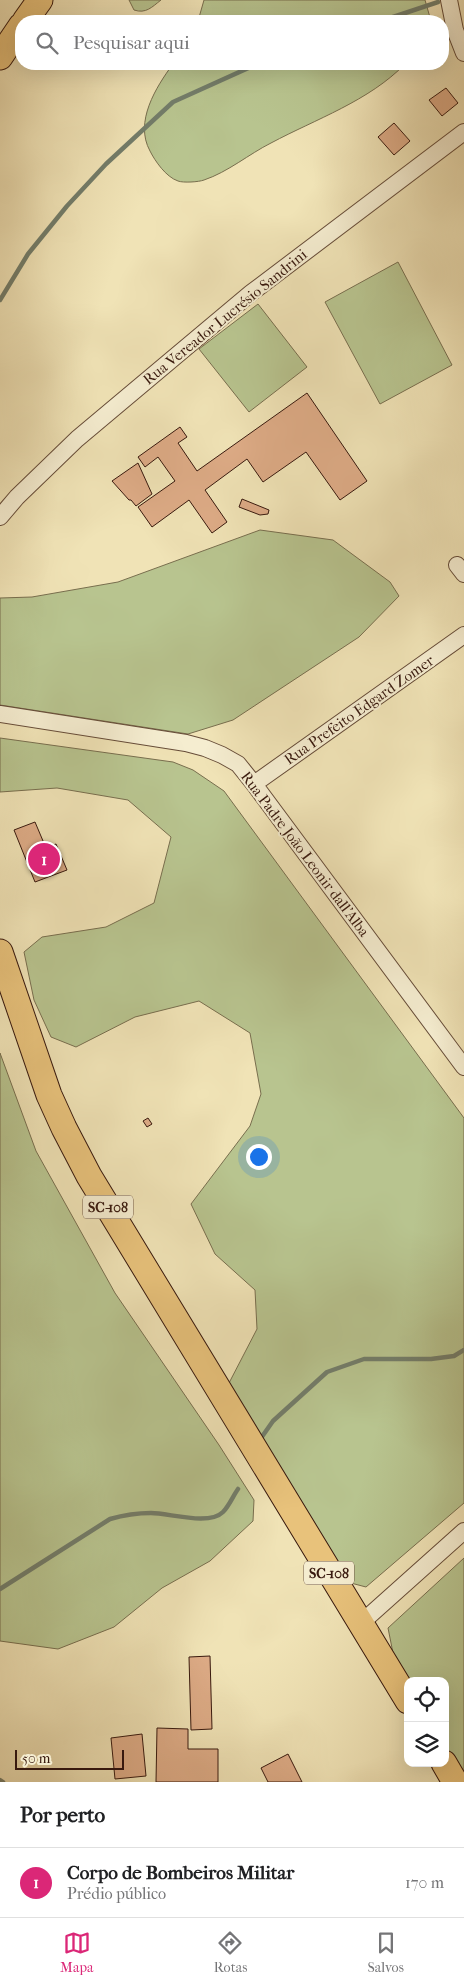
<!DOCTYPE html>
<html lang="pt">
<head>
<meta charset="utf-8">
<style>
	body { margin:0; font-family:"IM FELL French Canon",serif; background:#f2f2f2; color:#202124 }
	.controls { position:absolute; right:15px; bottom:15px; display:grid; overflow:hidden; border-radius:10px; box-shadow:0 5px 20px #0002 }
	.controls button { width:45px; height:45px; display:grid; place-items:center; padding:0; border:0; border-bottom:1px solid #e0e0e0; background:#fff; color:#202124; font:25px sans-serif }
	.scale { position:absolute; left:15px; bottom:12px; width:109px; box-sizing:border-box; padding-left:5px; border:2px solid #38190e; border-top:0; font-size:14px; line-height:18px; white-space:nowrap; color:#38190e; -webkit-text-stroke:4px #f5edd0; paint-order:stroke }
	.you { position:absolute; left:258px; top:1156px; width:18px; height:18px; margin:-12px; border:4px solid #fff; border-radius:50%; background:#1a73e8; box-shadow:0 0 0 8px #1a73e833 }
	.badge { display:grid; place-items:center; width:32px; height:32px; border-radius:50%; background:#db2777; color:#fff; font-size:16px; font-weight:700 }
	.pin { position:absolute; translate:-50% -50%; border:2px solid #fff; box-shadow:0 1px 5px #0006 }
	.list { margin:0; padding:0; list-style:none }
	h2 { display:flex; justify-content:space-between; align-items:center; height:65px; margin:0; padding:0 20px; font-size:21px }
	h2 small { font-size:16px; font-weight:400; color:#757577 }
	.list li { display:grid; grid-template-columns:32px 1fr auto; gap:15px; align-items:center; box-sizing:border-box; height:70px; padding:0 20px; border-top:1px solid #e0e0e0 }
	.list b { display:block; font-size:19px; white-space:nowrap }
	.list p { margin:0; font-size:16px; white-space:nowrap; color:#757577 }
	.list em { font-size:16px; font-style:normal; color:#757577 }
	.icon { flex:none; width:28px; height:28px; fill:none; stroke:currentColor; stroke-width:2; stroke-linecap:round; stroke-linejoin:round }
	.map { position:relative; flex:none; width:464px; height:1782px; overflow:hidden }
	.search { position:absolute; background:#fff; box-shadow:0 5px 20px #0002; left:15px; right:15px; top:15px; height:55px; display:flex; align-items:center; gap:12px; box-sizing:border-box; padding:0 18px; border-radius:20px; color:#757577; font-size:19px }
	.sheet { height:135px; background:#fff }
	nav { display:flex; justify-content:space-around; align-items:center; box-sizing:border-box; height:70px; border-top:1px solid #e0e0e0; background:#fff; font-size:14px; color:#757577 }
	nav a { display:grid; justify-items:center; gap:2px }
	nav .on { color:#db2777 }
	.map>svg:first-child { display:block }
</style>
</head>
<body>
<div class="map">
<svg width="464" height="1782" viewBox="0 0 464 1782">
	<rect width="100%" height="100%" fill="#f0e3b6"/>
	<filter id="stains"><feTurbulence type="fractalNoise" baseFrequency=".004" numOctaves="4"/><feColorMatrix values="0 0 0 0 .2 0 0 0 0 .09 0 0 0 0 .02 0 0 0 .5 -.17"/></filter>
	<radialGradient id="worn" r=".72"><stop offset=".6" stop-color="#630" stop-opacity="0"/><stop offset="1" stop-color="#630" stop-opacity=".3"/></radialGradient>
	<path fill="#b8c48f" stroke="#786e4e" d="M129,0H161C152,7 146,14 134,10Z
		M204,0H425L431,21H198Z
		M173,64H405C369,101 316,119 271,143C249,154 228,172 204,180C199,182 183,183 178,181C166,177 155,161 150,151C134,122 156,87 173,64Z
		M398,262L452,365L380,404L325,302Z
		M258,304L307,367L249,412L199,349Z
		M260,530L333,540L390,582L399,596L359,637L233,720L188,734L0,705V598L32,597L118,582Z
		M0,738L173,762L193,770L224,791L464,1118V1503L366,1587L347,1582L229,1383L257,1329L255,1290L215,1254L191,1204L250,1126L261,1094L250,1033L199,1001L135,1017L76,1047L51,1037L34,1000L24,952L42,937L106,927L154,903L171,837L128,800L57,788L0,792Z
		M0,1053L36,1151L115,1293L219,1445L254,1500L253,1521L210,1561L162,1588L114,1627L58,1649L0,1641Z
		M464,1558V1779L445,1746V1681H408L393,1653L388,1628Z"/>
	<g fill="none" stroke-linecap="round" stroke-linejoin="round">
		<path stroke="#737d6a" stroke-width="4.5" d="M381,21L438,2
			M0,300L28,254L67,206L106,164L173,102L257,64
			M259,1441L273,1421L327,1372L364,1359H431L454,1356L464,1350
			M0,1589L110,1519C124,1515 137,1513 151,1513C169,1513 209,1526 223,1512C229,1506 233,1496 238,1489
			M0,1780L3,1782"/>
	</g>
	<path fill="#ddab86" stroke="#38190e" d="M446,88L458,103L442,116L429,100Z
		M394,123L410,141L394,155L378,137Z
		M307,393L367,481L340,500L306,452L263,482L247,459L205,490L227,522L212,533L189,500L152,527L138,507L175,481L158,457L145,467L138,457L180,427L187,437L178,443L197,471Z
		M138,463L152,494L136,506L131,500H129L112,481Z
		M242,499L269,510L268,514L260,515L239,507Z
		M35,822L46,848L56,844L67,870L35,882L14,830Z
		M148,1118L152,1124L147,1127L143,1121Z
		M210,1656L212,1729L191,1730L189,1657Z
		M157,1728L188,1729V1749H218V1782H156Z
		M142,1734L146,1776L115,1779L111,1738Z
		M288,1754L302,1782H268L261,1768Z"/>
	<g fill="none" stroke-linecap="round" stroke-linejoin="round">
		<g stroke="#664c38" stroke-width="18">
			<path id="street" d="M449,0L455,30L464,53
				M0,517L17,497L77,439L251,293L464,132
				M457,565L464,574
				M0,714L186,743L205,748L222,755L238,764L254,784L464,1067
				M254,784L464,635
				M360,1624L464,1531"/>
		</g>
		<g stroke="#38190e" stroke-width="27">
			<path id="primary" d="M25,21L40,0
				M0,57L21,26
				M0,952L49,1095L64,1128L89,1176L408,1701
				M444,1763L455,1782"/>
		</g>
		<use href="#street" stroke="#f5edd0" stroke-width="16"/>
		<use href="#primary" stroke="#e8c27b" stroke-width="25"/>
	</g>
	<g text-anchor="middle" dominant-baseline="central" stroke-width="4" stroke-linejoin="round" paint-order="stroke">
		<g fill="#f5edd0" stroke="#715948" stroke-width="1">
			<rect x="83" y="1195.5" width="50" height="23" rx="4"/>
			<rect x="304" y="1561.5" width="50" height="23" rx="4"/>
		</g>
		<g font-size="14" font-weight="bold" fill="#38190e">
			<text x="108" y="1207">SC-108</text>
			<text x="329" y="1573">SC-108</text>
		</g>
		<g font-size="15" fill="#38190e" stroke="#f5edd0">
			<text transform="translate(225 317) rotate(-39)">Rua Vereador Lucrésio Sandrini</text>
			<text transform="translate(359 710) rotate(-35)">Rua Prefeito Edgard Zomer</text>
			<text transform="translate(305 854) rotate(53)">Rua Padre João Leonir dall'Alba</text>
		</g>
	</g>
	<rect width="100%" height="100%" filter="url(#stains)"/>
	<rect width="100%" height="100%" fill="url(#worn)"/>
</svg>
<div class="controls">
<button><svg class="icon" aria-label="locate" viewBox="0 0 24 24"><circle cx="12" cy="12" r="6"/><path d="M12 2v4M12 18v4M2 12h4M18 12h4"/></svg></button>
<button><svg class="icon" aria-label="layers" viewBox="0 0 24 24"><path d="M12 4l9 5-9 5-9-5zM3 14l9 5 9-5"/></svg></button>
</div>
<div class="scale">50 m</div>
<div class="you"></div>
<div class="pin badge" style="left:44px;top:859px">1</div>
<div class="search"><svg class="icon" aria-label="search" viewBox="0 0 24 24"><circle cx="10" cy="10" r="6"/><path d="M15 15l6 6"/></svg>Pesquisar aqui</div>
</div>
<section class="sheet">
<h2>Por perto<small></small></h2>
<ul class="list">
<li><span class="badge">1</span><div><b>Corpo de Bombeiros Militar</b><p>Prédio público</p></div><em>170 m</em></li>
</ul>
</section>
<nav>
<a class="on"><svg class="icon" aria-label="map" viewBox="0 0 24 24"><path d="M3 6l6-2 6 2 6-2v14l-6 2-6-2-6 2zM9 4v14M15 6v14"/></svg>Mapa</a>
<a><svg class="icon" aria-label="directions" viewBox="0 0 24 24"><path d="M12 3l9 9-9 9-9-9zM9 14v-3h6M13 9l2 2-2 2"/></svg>Rotas</a>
<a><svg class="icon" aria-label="saved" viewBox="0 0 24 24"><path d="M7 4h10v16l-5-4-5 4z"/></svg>Salvos</a>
</nav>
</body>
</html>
